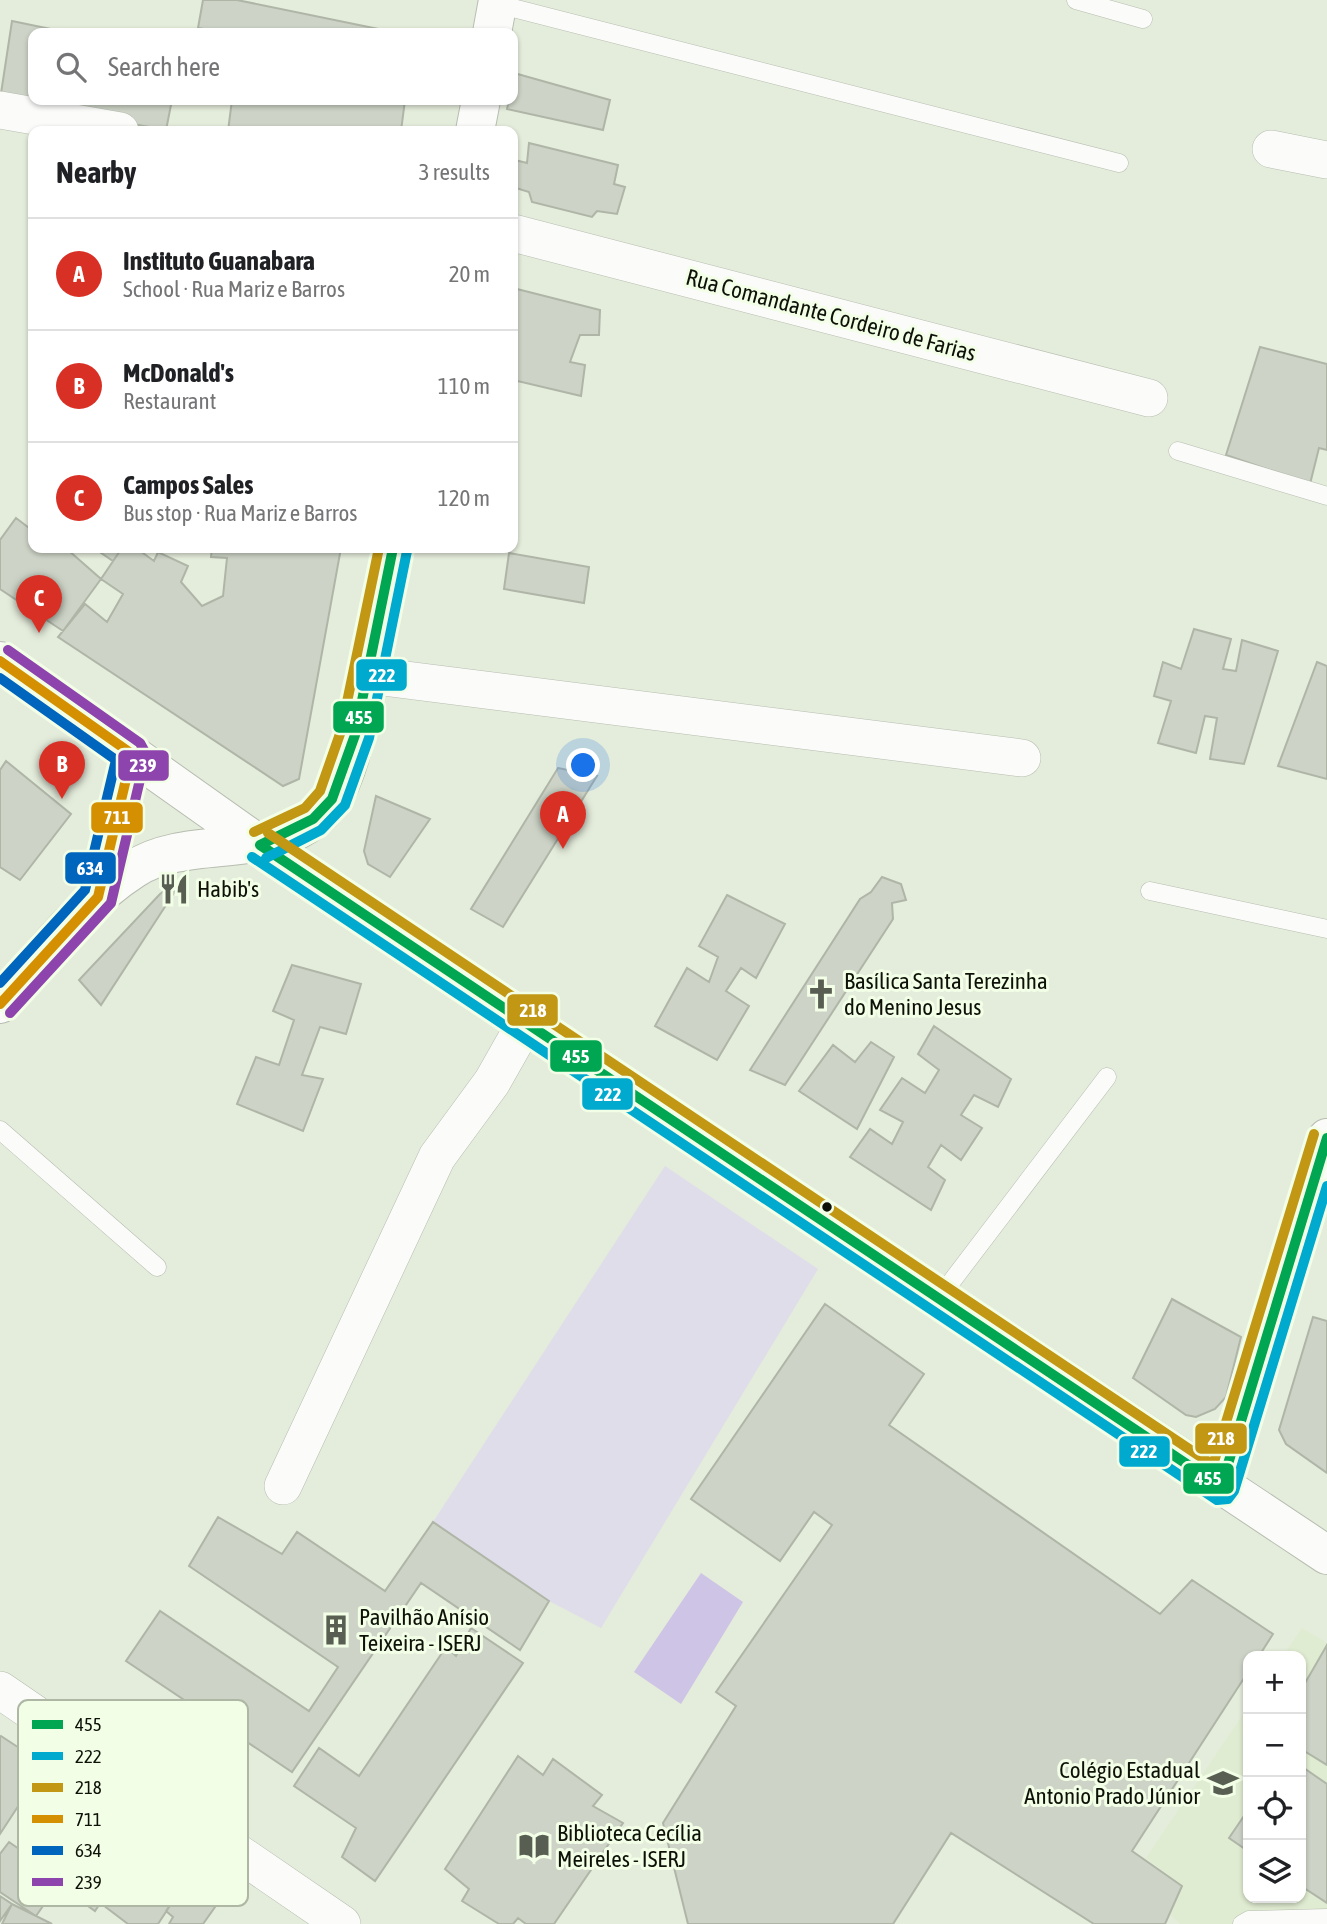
<!DOCTYPE html>
<html lang="en">
<head>
<meta charset="utf-8">
<style>
	body { margin:0; font-family:"Asap Condensed",sans-serif; background:#f6f6f6; color:#202124 }
	.controls { position:absolute; right:21px; bottom:21px; display:grid; overflow:hidden; border-radius:14px; box-shadow:0 2px 5px #0004 }
	.controls button { width:63px; height:63px; display:grid; place-items:center; padding:0; border:0; border-bottom:2px solid #e0e0e0; background:#fff; color:#202124; font:35px sans-serif }
	.you { position:absolute; left:584px; top:766px; width:24px; height:24px; margin:-18px; border:5px solid #fff; border-radius:50%; background:#1a73e8; box-shadow:0 0 0 10px #1a73e833 }
	.badge { display:grid; place-items:center; width:46px; height:46px; border-radius:50%; background:#d93025; color:#fff; font-size:23px; font-weight:700 }
	.pin { position:absolute; translate:-50% -58px; filter:drop-shadow(0 2px 4px #0008) }
	.pin::after { content:''; position:absolute; top:37px; width:24px; height:21px; background:inherit; clip-path:polygon(0 0,100% 0,50% 100%) }
	.list { margin:0; padding:0; list-style:none }
	h2 { display:flex; justify-content:space-between; align-items:center; height:91px; margin:0; padding:0 28px; font-size:30px }
	h2 small { font-size:23px; font-weight:400; color:#757577 }
	.list li { display:grid; grid-template-columns:46px 1fr auto; gap:21px; align-items:center; box-sizing:border-box; height:112px; padding:0 28px; border-top:2px solid #e0e0e0 }
	.list b { display:block; font-size:26px; white-space:nowrap }
	.list p { margin:0; font-size:23px; white-space:nowrap; color:#757577 }
	.list em { font-size:23px; font-style:normal; color:#757577 }
	.icon { flex:none; width:38px; height:38px; fill:none; stroke:currentColor; stroke-width:2; stroke-linecap:round; stroke-linejoin:round }
	.map { position:relative; flex:none; width:1327px; height:1924px; overflow:hidden }
	.search { position:absolute; background:#fff; box-shadow:0 2px 5px #0004; left:28px; top:28px; width:490px; height:77px; display:flex; align-items:center; gap:18px; box-sizing:border-box; padding:0 24px; border-radius:14px; color:#757577; font-size:26px }
	.panel { position:absolute; background:#fff; box-shadow:0 2px 5px #0004; left:28px; top:126px; width:490px; height:427px; border-radius:14px }
	.map>svg:first-child { display:block }
</style>
</head>
<body>
<div class="map">
<svg width="1327" height="1924" viewBox="0 0 1327 1924">
	<rect width="100%" height="100%" fill="#e4ecdb"/>
	<path fill="#e0ecd1" d="M1302,1628L1327,1643V1924H1181L1169,1914L1182,1886L1146,1858L1248,1707V1898H1301V1656H1283Z"/>
	<path fill="#dfddea" d="M665,1166L818,1269L601,1628L549,1601L433,1522Z"/>
	<path fill="#cec5e6" d="M701,1573L743,1602L681,1704L634,1672Z"/>
	<path fill="#cdd3c6" stroke="#afb6a8" stroke-width="2" d="M203,0H237L398,33H226L198,28Z
		M12,21L70,33H33V100H172L166,130L0,100Z
		M514,73L610,100L603,130L507,109L509,100H513Z
		M232,100H405L401,131H228Z
		M529,143L618,165L614,184L625,187L617,214L597,211L592,217L532,202L529,192L513,187L515,160L527,163Z
		M513,288L600,310L599,335H580L570,362L585,365L581,396L513,380Z
		M1260,347L1327,364V450L1319,448L1310,484L1226,455Z
		M16,518L33,531V548H70L68,550L101,579L63,631L0,589V540Z
		M94,548H122L113,561Z
		M122,548H136L154,561L158,552L188,566L181,582L202,606L223,596L227,558L211,557L212,548H341L299,779L283,786L58,637L85,604L107,622L123,594L101,579Z
		M509,553L589,567L584,603L504,589Z
		M1194,629L1231,639L1223,669L1236,671L1242,640L1278,651L1244,764L1210,759L1217,718L1205,716L1196,753L1158,743L1171,701L1154,696L1163,662L1181,669Z
		M1317,662L1327,666V779L1278,766Z
		M6,761L71,814L20,880L0,867V770Z
		M558,768L597,776L503,927L471,909Z
		M376,796L430,819L390,877L368,864L364,851Z
		M185,876L101,1005L79,980L160,894Z
		M882,877L901,884L906,900L892,903L893,919L785,1085L750,1070L860,899L871,892Z
		M727,895L785,924L756,978L741,968L726,991L749,1006L717,1060L655,1026L687,968L709,982L718,957L699,946Z
		M292,965L361,984L346,1034L320,1027L302,1075L323,1079L303,1131L237,1104L256,1057L279,1065L294,1020L273,1011Z
		M934,1026L1011,1079L998,1107L974,1095L961,1115L982,1128L961,1160L941,1145L928,1167L945,1180L931,1210L850,1157L870,1129L892,1144L903,1122L880,1110L902,1078L925,1093L939,1070L918,1054Z
		M871,1042L894,1057L857,1129L799,1091L833,1045L855,1062Z
		M1172,1299L1241,1337L1226,1397L1215,1409L1196,1417L1186,1415L1133,1378Z
		M825,1304L924,1374L889,1425L1160,1614L1192,1580L1273,1634L1259,1656H1248V1672L1132,1851L1182,1886L1165,1924H1094L951,1833L893,1924H688L663,1823L736,1706L716,1692L832,1525L814,1512L780,1561L691,1499Z
		M1313,1317L1327,1321V1473L1286,1444L1279,1430Z
		M218,1517L282,1554L297,1532L385,1591L433,1522L549,1601L520,1650L421,1583L292,1772L126,1661L160,1611L309,1711L338,1667L189,1566Z
		M471,1628L523,1663L375,1881L342,1857L356,1828L294,1786L319,1748L359,1776L446,1647L456,1656Z
		M1327,1645V1765L1301,1749V1690Z
		M1,1736L45,1765L0,1834V1737Z
		M518,1756L543,1775L553,1759L602,1795L593,1806L623,1823L554,1924H526L518,1918L513,1924H499L462,1901L469,1889L445,1869Z
		M1301,1766L1327,1784V1903L1301,1886Z
		M1248,1810V1851L1229,1838Z
		M108,1816L141,1841L95,1911L60,1886Z
		M9,1842L62,1879L36,1916L0,1892V1854Z
		M142,1845L190,1875L158,1924H128L103,1905Z
		M178,1893L190,1899L193,1893L215,1907L203,1924H169L173,1917L166,1911Z
		M0,1896L12,1904L0,1921Z
		M12,1904L52,1924H2Z"/>
	<g fill="none" stroke-linecap="round" stroke-linejoin="round">
		<g stroke="#b7bdb0" stroke-width="19">
			<path id="lane" d="M1076,0L1143,19
				M497,4L1119,163
				M1178,451L1327,496
				M1150,891L1327,929
				M0,1130L157,1267
				M939,1298L1107,1077
				M1242,1924L1249,1920L1327,1918"/>
		</g>
		<g stroke="#b7bdb0" stroke-width="38">
			<path id="street" d="M0,110L120,131
				M1271,149L1327,160
				M513,233L1149,398
				M367,675L1022,758
				M283,1486L437,1157L492,1082L526,1022
				M0,1690L342,1924"/>
		</g>
		<g stroke="#b7bdb0" stroke-width="40">
			<path id="secondary" d="M492,33L498,0
				M475,131L481,100
				M0,661L260,845L1327,1555
				M98,897L132,754
				M0,1004C41,958 82,902 134,869C194,830 286,868 332,799C350,771 356,731 363,698C373,648 383,598 393,548
				M1221,1487L1327,1138"/>
		</g>
		<use href="#lane" stroke="#fbfcfa" stroke-width="18"/>
		<use href="#street" stroke="#fbfcfa" stroke-width="37"/>
		<use href="#secondary" stroke="#fbfcfa" stroke-width="38"/>
		<g stroke="#f3fee7" stroke-width="16">
			<path id="bus-1" d="M260,845L1221,1487L1327,1138
				M260,845L313,819L332,799L355,735L393,548"/>
		</g>
		<g stroke="#f3fee7" stroke-width="16">
			<path id="bus-2" d="M252,857L1217,1500L1228,1499L1234,1491L1327,1186
				M266,858L321,830L345,805L369,738L407,551"/>
		</g>
		<g stroke="#f3fee7" stroke-width="16">
			<path id="bus-3" d="M254,832L305,808L320,791L341,731L379,548
				M268,833L1213,1465L1314,1134"/>
		</g>
		<g stroke="#f3fee7" stroke-width="16">
			<path id="bus-4" d="M0,661L132,754L98,897L0,1004"/>
		</g>
		<g stroke="#f3fee7" stroke-width="16">
			<path id="bus-5" d="M0,678L116,760L85,890L0,983"/>
		</g>
		<g stroke="#f3fee7" stroke-width="16">
			<path id="bus-6" d="M8,650L140,743L146,754L111,903L10,1013"/>
		</g>
		<use href="#bus-1" stroke="#00a651" stroke-width="10"/>
		<use href="#bus-2" stroke="#00a9ce" stroke-width="10"/>
		<use href="#bus-3" stroke="#c19714" stroke-width="10"/>
		<use href="#bus-4" stroke="#d49001" stroke-width="10"/>
		<use href="#bus-5" stroke="#0065bd" stroke-width="10"/>
		<use href="#bus-6" stroke="#8e44ad" stroke-width="10"/>
	</g>
	<defs>
		<g id="restaurant-bare" transform="scale(2.415)"><path d="M-5-6h1v4h1v-4h1v4h1v-4h1v5L-1.5 .5V6h-2V.5L-5-1ZM5-6V6H3V1.5H1.5Q1.5-4 5-6Z" fill="#585e51" stroke="#f3fee7" stroke-width="2.5" paint-order="stroke"/></g>
		<g id="church-bare" transform="scale(2.415)"><path d="M-1.2-6h2.4v3.5h3.3v2.4h-3.3V6h-2.4V-.1h-3.3v-2.4h3.3Z" fill="#585e51" stroke="#f3fee7" stroke-width="2.5" paint-order="stroke"/></g>
		<g id="building-bare" transform="scale(2.415)"><path d="M-4-6H4V6H1V3H-1V6H-4ZM-2.5-4.3h1.7v1.8h-1.7ZM.8-4.3h1.7v1.8H.8ZM-2.5-1h1.7V.8h-1.7ZM.8-1h1.7V.8H.8Z" fill="#585e51" stroke="#f3fee7" stroke-width="2.5" paint-order="stroke"/></g>
		<g id="school-bare" transform="scale(2.415)"><path d="M0-5L7-2L0 1L-7-2ZM-4 1L0 2.5L4 1V4Q0 6-4 4Z" fill="#585e51" stroke="#f3fee7" stroke-width="2.5" paint-order="stroke"/></g>
		<g id="library-bare" transform="scale(2.415)"><path d="M-6-4Q-3-5.5-.7-3.5V5Q-3 3-6 4ZM6-4Q3-5.5 .7-3.5V5Q3 3 6 4Z" fill="#585e51" stroke="#f3fee7" stroke-width="2.5" paint-order="stroke"/></g>
	</defs>
	<g fill-rule="evenodd">
		<use href="#restaurant-bare" x="174" y="889"/>
		<use href="#church-bare" x="821" y="994"/>
		<use href="#building-bare" x="336" y="1630"/>
		<use href="#school-bare" x="1223" y="1783"/>
		<use href="#library-bare" x="534" y="1846"/>
	</g>
	<circle fill="#0d1107" stroke="#f3fee7" stroke-width="2.5" cx="827" cy="1207" r="6"/>
	<g text-anchor="middle" dominant-baseline="central" stroke-width="6" stroke-linejoin="round" paint-order="stroke">
		<g font-size="23" fill="#0d1107" stroke="#f3fee7">
			<text transform="translate(831 315) rotate(15)">Rua Comandante Cordeiro de Farias</text>
		</g>
		<g font-size="23" fill="#0d1107" stroke="#f3fee7" text-anchor="start">
			<text x="197" y="889">Habib's</text>
			<text x="844" y="981">Basílica Santa Terezinha<tspan x="844" dy="26">do Menino Jesus</tspan></text>
			<text x="359" y="1617">Pavilhão Anísio<tspan x="359" dy="26">Teixeira - ISERJ</tspan></text>
			<text x="1200" y="1770" text-anchor="end">Colégio Estadual<tspan x="1200" dy="26">Antonio Prado Júnior</tspan></text>
			<text x="557" y="1833">Biblioteca Cecília<tspan x="557" dy="26">Meireles - ISERJ</tspan></text>
		</g>
	</g>
	<rect x="18" y="1700" width="230" height="206" rx="10" fill="#f3fee7" stroke="#aeb7a4" stroke-width="2"/>
	<rect x="32" y="1720" width="31" height="9" fill="#00a651"/>
	<rect x="32" y="1752" width="31" height="8" fill="#00a9ce"/>
	<rect x="32" y="1783" width="31" height="9" fill="#c19714"/>
	<rect x="32" y="1815" width="31" height="8" fill="#d49001"/>
	<rect x="32" y="1846" width="31" height="9" fill="#0065bd"/>
	<rect x="32" y="1878" width="31" height="8" fill="#8e44ad"/>
	<g font-size="19" fill="#0d1107">
		<text x="75" y="1731">455</text>
		<text x="75" y="1763">222</text>
		<text x="75" y="1794">218</text>
		<text x="75" y="1826">711</text>
		<text x="75" y="1857">634</text>
		<text x="75" y="1889">239</text>
	</g>
	<g stroke="#f3fee7" stroke-width="2.5">
		<rect x="355" y="658" width="53" height="34" rx="7" fill="#00a9ce"/>
		<rect x="332" y="700" width="53" height="34" rx="7" fill="#00a651"/>
		<rect x="117" y="749" width="53" height="33" rx="7" fill="#8e44ad"/>
		<rect x="90" y="801" width="54" height="33" rx="7" fill="#d49001"/>
		<rect x="64" y="851" width="53" height="34" rx="7" fill="#0065bd"/>
		<rect x="506" y="993" width="53" height="34" rx="7" fill="#c19714"/>
		<rect x="549" y="1039" width="54" height="34" rx="7" fill="#00a651"/>
		<rect x="581" y="1077" width="53" height="34" rx="7" fill="#00a9ce"/>
		<rect x="1194" y="1422" width="54" height="33" rx="7" fill="#c19714"/>
		<rect x="1118" y="1435" width="53" height="33" rx="7" fill="#00a9ce"/>
		<rect x="1182" y="1462" width="53" height="33" rx="7" fill="#00a651"/>
	</g>
	<g font-size="19" text-anchor="middle" font-weight="bold" fill="#fff">
		<text x="382" y="682">222</text>
		<text x="359" y="724">455</text>
		<text x="143" y="772">239</text>
		<text x="117" y="824">711</text>
		<text x="90" y="875">634</text>
		<text x="533" y="1017">218</text>
		<text x="576" y="1063">455</text>
		<text x="608" y="1101">222</text>
		<text x="1221" y="1445">218</text>
		<text x="1144" y="1458">222</text>
		<text x="1208" y="1485">455</text>
	</g>
</svg>
<div class="controls">
<button>+</button>
<button>−</button>
<button><svg class="icon" aria-label="locate" viewBox="0 0 24 24"><circle cx="12" cy="12" r="6"/><path d="M12 2v4M12 18v4M2 12h4M18 12h4"/></svg></button>
<button><svg class="icon" aria-label="layers" viewBox="0 0 24 24"><path d="M12 4l9 5-9 5-9-5zM3 14l9 5 9-5"/></svg></button>
</div>
<div class="you"></div>
<div class="pin badge" style="left:563px;top:849px">A</div>
<div class="pin badge" style="left:62px;top:799px">B</div>
<div class="pin badge" style="left:39px;top:633px">C</div>
<div class="search"><svg class="icon" aria-label="search" viewBox="0 0 24 24"><circle cx="10" cy="10" r="6"/><path d="M15 15l6 6"/></svg>Search here</div>
<section class="panel">
<h2>Nearby<small>3 results</small></h2>
<ul class="list">
<li><span class="badge">A</span><div><b>Instituto Guanabara</b><p>School · Rua Mariz e Barros</p></div><em>20 m</em></li>
<li><span class="badge">B</span><div><b>McDonald's</b><p>Restaurant</p></div><em>110 m</em></li>
<li><span class="badge">C</span><div><b>Campos Sales</b><p>Bus stop · Rua Mariz e Barros</p></div><em>120 m</em></li>
</ul>
</section>
</div>
</body>
</html>
